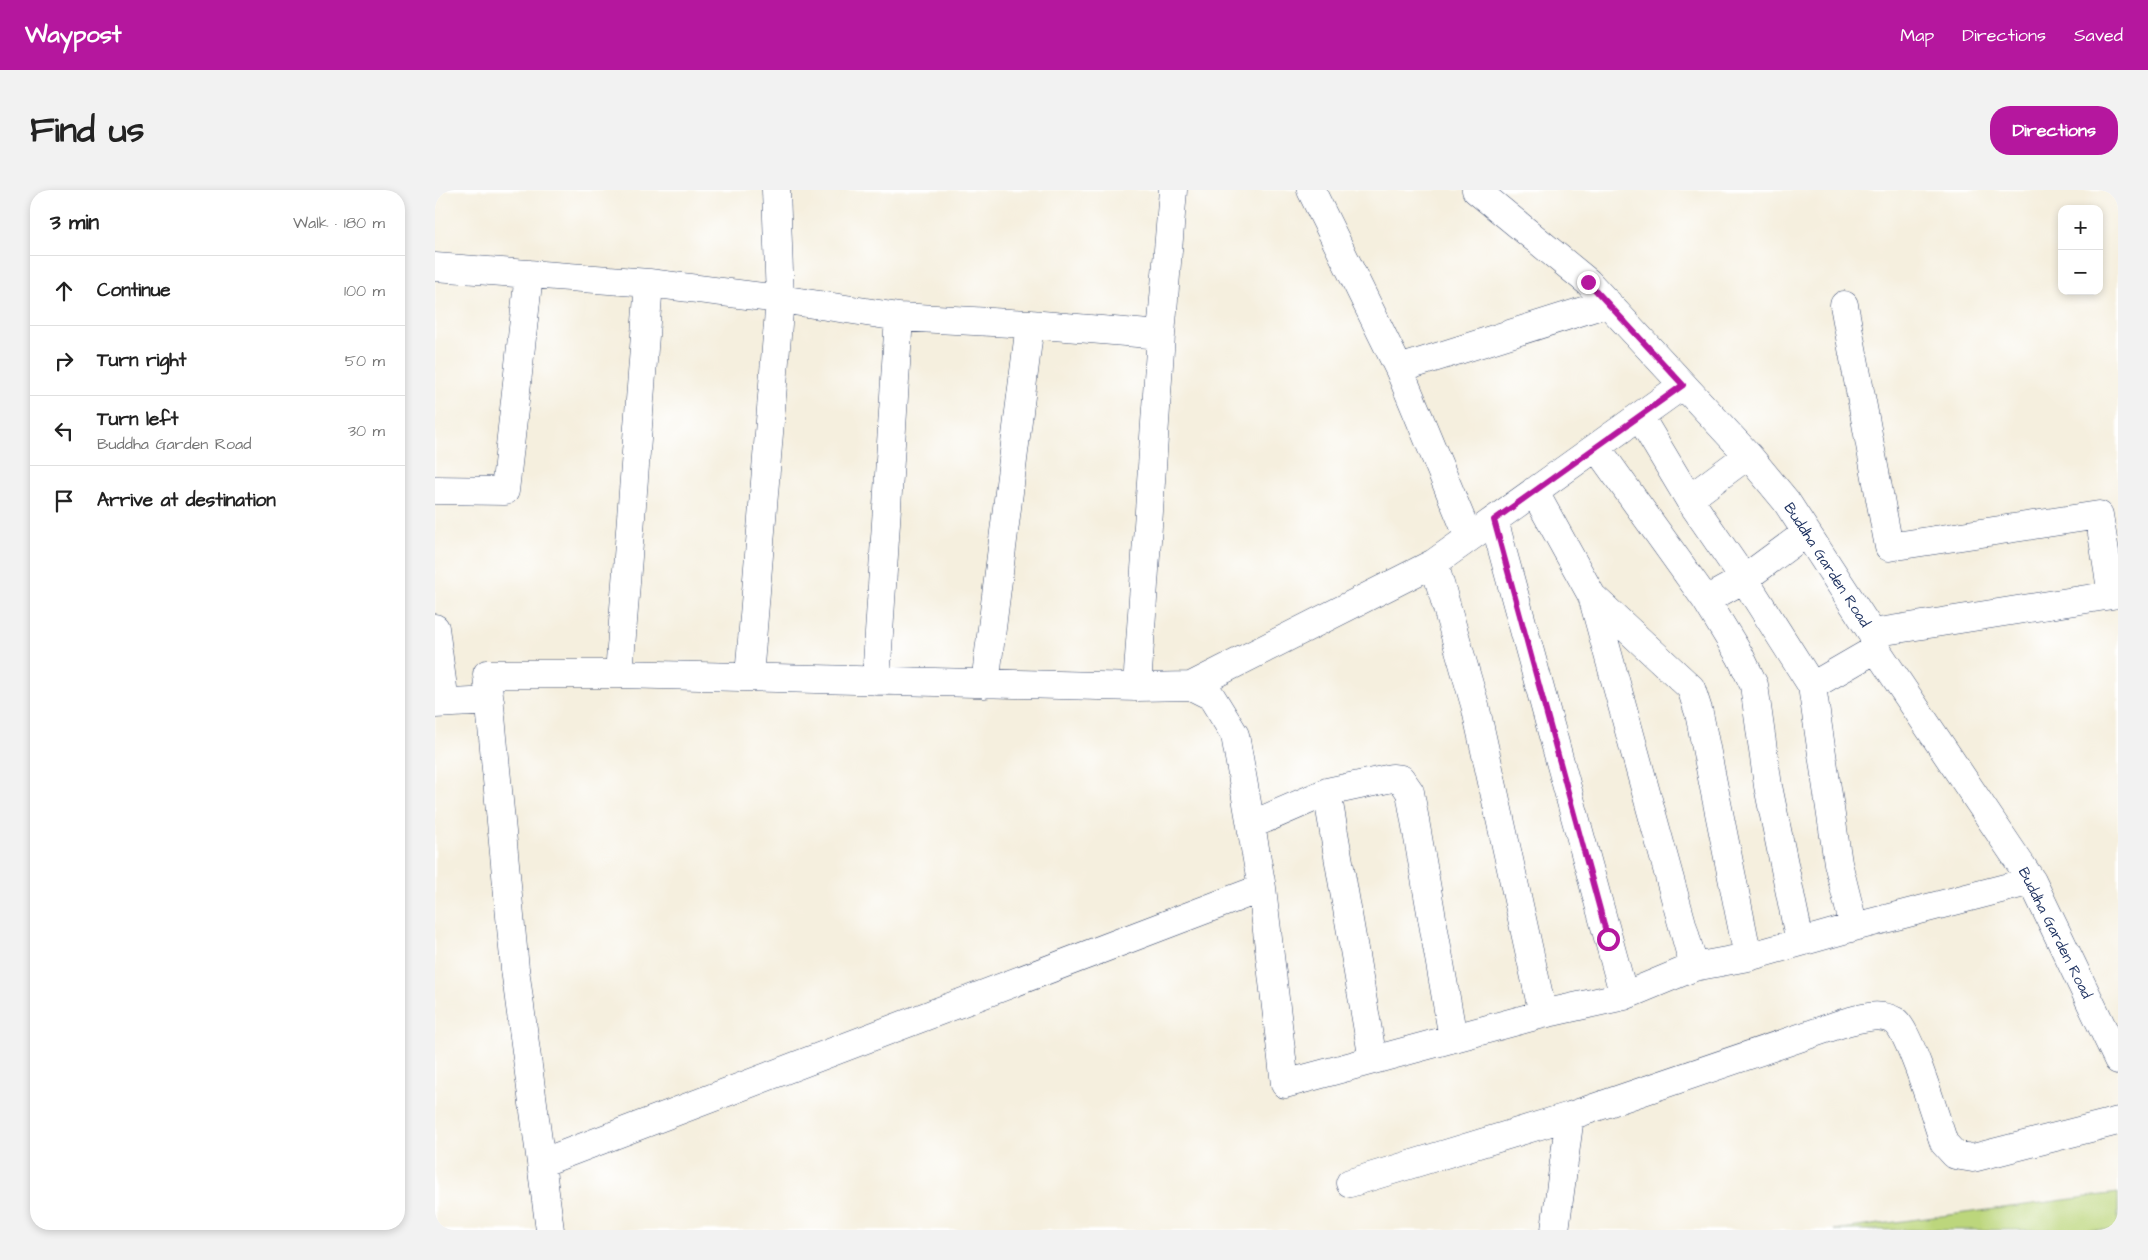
<!DOCTYPE html>
<html lang="en">
<head>
<meta charset="utf-8">
<style>
	body { margin:0; font-family:"Architects Daughter",sans-serif; background:#f2f2f2; color:#222 }
	.controls { position:absolute; right:15px; top:15px; display:grid; overflow:hidden; border-radius:10px; box-shadow:0 2px 8px #0003 }
	.controls button { width:45px; height:45px; display:grid; place-items:center; padding:0; border:0; border-bottom:1px solid #e0e0e0; background:#fff; color:#222; font:25px sans-serif }
	.stop { position:absolute; width:15px; height:15px; margin:-11px; border:4px solid #b5179e; border-radius:50%; background:#fff }
	.stop.end { background:#b5179e; border-color:#fff; box-shadow:0 1px 5px #0008 }
	.list { margin:0; padding:0; list-style:none }
	h2 { display:flex; justify-content:space-between; align-items:center; height:65px; margin:0; padding:0 20px; font-size:21px }
	h2 small { font-size:16px; font-weight:400; color:#767676 }
	.list li { display:grid; grid-template-columns:32px 1fr auto; gap:15px; align-items:center; box-sizing:border-box; height:70px; padding:0 20px; border-top:1px solid #e0e0e0 }
	.list b { display:block; font-size:19px; white-space:nowrap }
	.list p { margin:0; font-size:16px; white-space:nowrap; color:#767676 }
	.list em { font-size:16px; font-style:normal; color:#767676 }
	.icon { flex:none; width:28px; height:28px; fill:none; stroke:currentColor; stroke-width:2; stroke-linecap:round; stroke-linejoin:round }
	.map { position:relative; flex:none; width:1683px; height:1040px; overflow:hidden; border-radius:20px }
	header { display:flex; align-items:center; gap:30px; box-sizing:border-box; height:70px; padding:0 25px; background:#b5179e; color:#fff }
	header strong { font-size:24px }
	nav { display:flex; gap:28px; margin-inline-start:auto; font-size:18px }
	.intro { display:flex; align-items:center; justify-content:space-between; box-sizing:border-box; height:120px; padding:0 30px }
	h1 { margin:0; font-size:35px }
	.button { padding:12px 22px; border-radius:20px; background:#b5179e; color:#fff; font-size:18px; font-weight:700 }
	main { display:flex; gap:30px; padding:0 30px }
	aside { flex:1; background:#fff; border-radius:20px; box-shadow:0 2px 8px #0003 }
	.map>svg:first-child { display:block }
</style>
</head>
<body>
<header>
<strong>Waypost</strong>
<nav><a>Map</a><a>Directions</a><a>Saved</a></nav>
</header>
<div class="intro"><h1>Find us</h1><a class="button">Directions</a></div>
<main>
<aside>
<h2>3 min<small>Walk · 180 m</small></h2>
<ul class="list">
<li><svg class="icon" aria-label="ahead" viewBox="0 0 24 24"><path d="M12 20V5M6 11l6-6 6 6"/></svg><div><b>Continue</b></div><em>100 m</em></li>
<li><svg class="icon" aria-label="right" viewBox="0 0 24 24"><path d="M7 20v-9h11M14 6l5 5-5 5"/></svg><div><b>Turn right</b></div><em>50 m</em></li>
<li><svg class="icon" aria-label="left" viewBox="0 0 24 24"><path d="M17 20v-9H6M10 6l-5 5 5 5"/></svg><div><b>Turn left</b><p>Buddha Garden Road</p></div><em>30 m</em></li>
<li><svg class="icon" aria-label="arrive" viewBox="0 0 24 24"><path d="M6 21V4h12l-3 4 3 4H6"/></svg><div><b>Arrive at destination</b></div></li>
</ul>
</aside>
<div class="map">
<svg width="1683" height="1040" viewBox="0 0 1683 1040">
	<rect width="100%" height="100%" fill="#fff"/>
	<filter id="ink" filterUnits="userSpaceOnUse"><feTurbulence type="fractalNoise" baseFrequency=".02" numOctaves="2"/><feDisplacementMap in="SourceGraphic" scale="10" xChannelSelector="R" yChannelSelector="G"/><feConvolveMatrix kernelMatrix="1 2 1 2 8 2 1 2 1" color-interpolation-filters="sRGB"/></filter>
	<filter id="wash" filterUnits="userSpaceOnUse"><feTurbulence type="fractalNoise" baseFrequency=".0096" numOctaves="4" result="noise"/><feDisplacementMap in="SourceGraphic" scale="20" xChannelSelector="R" yChannelSelector="G"/><feGaussianBlur stdDeviation="1.12" result="paint"/><feColorMatrix in="noise" values="0 0 0 0 0 0 0 0 0 0 0 0 0 0 0 0 0 1.4 0 .05"/><feComposite in="paint" operator="in"/></filter>
	<g filter="url(#wash)">
		<rect width="100%" height="100%" fill="#f5efde"/>
		<path fill="#bcd67b" stroke="#6c826c" d="M1683,1003V1040H1399Z"/>
	</g>
	<g filter="url(#ink)">
		<g fill="none" stroke-linecap="round" stroke-linejoin="round">
			<g stroke="#3c4c71" stroke-width="29">
				<path id="minor" d="M876,0L964,179L1173,113
					M1041,0L1153,92L1313,265L1351,311L1437,443L1441,459L1597,691L1683,870
					M0,77L214,93L345,109L464,127L595,134L726,145
					M1409,115L1454,357L1664,325L1677,405L1437,443
					M964,179L1034,348
					M1205,227L1254,309L1309,389L1377,496L1403,673L1419,737
					M1162,258L1271,410L1305,466L1319,495L1333,596L1365,752
					M0,300L70,301L94,84
					M1099,301L1157,406L1259,777
					M1254,309L1313,265
					M1059,330L1189,806
					M999,373L1040,515L1108,824
					M1157,406L1256,498L1264,523L1313,767
					M1271,410L1309,389L1371,343
					M0,438L10,513
					M184,484L214,93
					M314,487L345,109L341,0
					M441,491L464,127
					M550,494L595,134
					M756,496L999,373L1248,195
					M1377,496L1441,459
					M702,497L726,145L738,0
					M0,514L55,511
					M892,602L938,870
					M816,635L892,602L957,588L966,589L975,602L1018,848
					M106,973L827,698L850,894L1108,824L1189,806L1259,777L1313,767L1419,737L1597,691
					M915,993L1135,926L1411,832C1427,828 1444,822 1460,831C1474,839 1502,932 1509,953L1520,965L1538,968L1683,931
					M115,1040L80,779L52,484H184L702,497L756,496L776,506L800,545L827,698
					M1120,1040L1135,926"/>
			</g>
			<use href="#minor" stroke="#fff" stroke-width="28"/>
		</g>
	</g>
	<g fill="none" stroke-linecap="round" stroke-linejoin="round" filter="url(#ink)">
		<path stroke="#b5179e" stroke-width="6" d="M1153,92L1248,195L1059,330L1173,749"/>
	</g>
	<g text-anchor="middle" dominant-baseline="central" stroke-width="5" stroke-linejoin="round" paint-order="stroke">
		<g font-size="15" fill="#1b2f5e" stroke="#fff">
			<text transform="translate(1392 375) rotate(57)">Buddha Garden Road</text>
			<text transform="translate(1620 743) rotate(63)">Buddha Garden Road</text>
		</g>
	</g>
</svg>
<div class="controls">
<button>+</button>
<button>−</button>
</div>
<div class="stop" style="left:1173px;top:749px"></div>
<div class="stop end" style="left:1153px;top:92px"></div>
</div>
</main>
</body>
</html>
